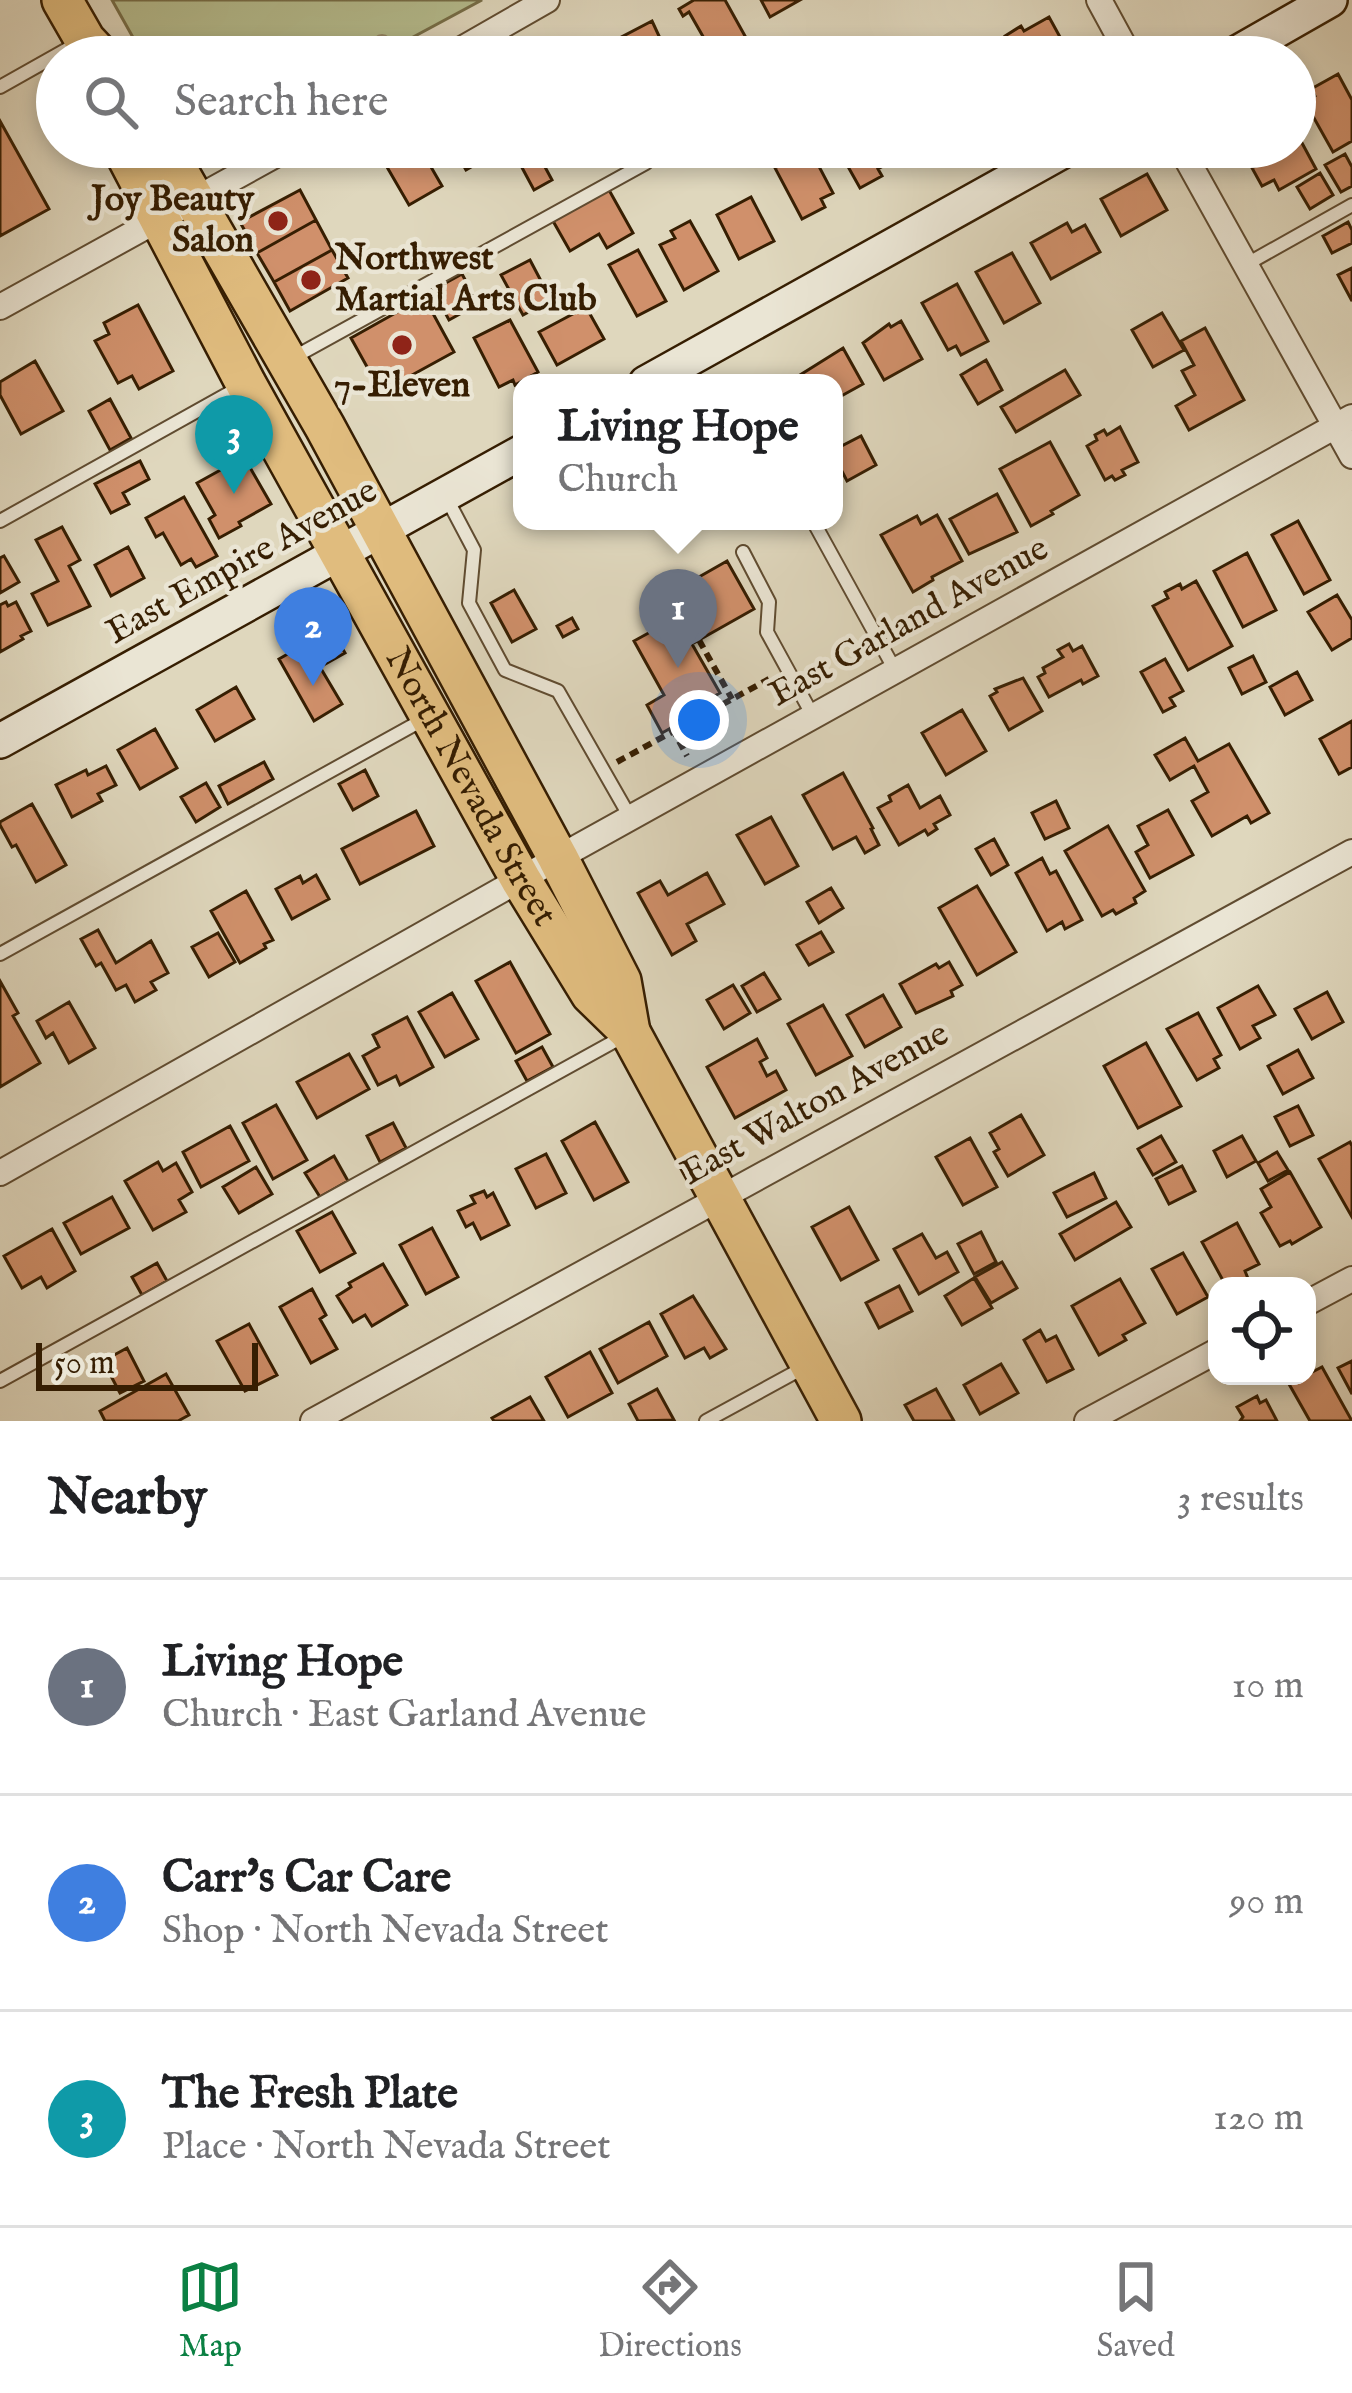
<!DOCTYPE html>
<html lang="en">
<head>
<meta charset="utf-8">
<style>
	body { margin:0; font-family:"IM FELL English",serif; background:#f6f6f6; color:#202124 }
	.controls { position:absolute; right:36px; bottom:36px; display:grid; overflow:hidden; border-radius:24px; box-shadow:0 6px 18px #0003 }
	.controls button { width:108px; height:108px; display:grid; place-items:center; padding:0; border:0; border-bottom:3px solid #e0e0e0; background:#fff; color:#202124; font:60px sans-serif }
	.scale { position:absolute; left:36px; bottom:30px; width:222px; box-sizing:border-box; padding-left:12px; border:6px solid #361e02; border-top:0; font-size:33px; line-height:42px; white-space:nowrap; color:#361e02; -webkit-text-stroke:9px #eae5d4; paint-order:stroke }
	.you { position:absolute; left:699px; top:720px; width:42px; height:42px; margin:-30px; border:9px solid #fff; border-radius:50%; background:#1a73e8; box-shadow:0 0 0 18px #1a73e833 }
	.badge { display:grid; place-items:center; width:78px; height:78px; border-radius:50%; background:#0b8043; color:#fff; font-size:39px; font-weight:700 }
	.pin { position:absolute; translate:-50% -99px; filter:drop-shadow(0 3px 6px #0008) }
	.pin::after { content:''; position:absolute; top:63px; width:42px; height:36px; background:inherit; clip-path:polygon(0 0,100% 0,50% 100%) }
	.popup { position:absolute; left:513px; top:374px; width:330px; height:156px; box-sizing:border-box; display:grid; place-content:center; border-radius:24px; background:#fff; filter:drop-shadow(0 3px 9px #0005); font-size:39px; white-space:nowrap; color:#757577 }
	.popup b { font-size:45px; color:#202124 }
	.popup::after { content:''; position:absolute; left:50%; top:100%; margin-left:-24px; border:24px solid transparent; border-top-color:#fff }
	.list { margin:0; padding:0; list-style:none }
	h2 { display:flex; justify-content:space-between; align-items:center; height:156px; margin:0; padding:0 48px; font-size:51px }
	h2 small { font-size:39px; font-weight:400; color:#757577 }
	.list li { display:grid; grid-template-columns:78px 1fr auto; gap:36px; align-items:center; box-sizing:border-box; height:216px; padding:0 48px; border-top:3px solid #e0e0e0 }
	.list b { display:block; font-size:45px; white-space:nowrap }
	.list p { margin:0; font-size:39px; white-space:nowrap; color:#757577 }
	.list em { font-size:39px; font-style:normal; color:#757577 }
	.icon { flex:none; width:66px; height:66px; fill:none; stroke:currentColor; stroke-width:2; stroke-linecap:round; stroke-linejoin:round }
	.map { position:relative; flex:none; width:1352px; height:1421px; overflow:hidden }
	.search { position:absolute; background:#fff; box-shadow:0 6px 18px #0003; left:36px; right:36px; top:36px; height:132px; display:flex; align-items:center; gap:30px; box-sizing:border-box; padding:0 42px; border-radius:66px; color:#757577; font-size:45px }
	.sheet { height:804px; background:#fff }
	nav { display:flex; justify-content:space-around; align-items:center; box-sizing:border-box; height:168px; border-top:3px solid #e0e0e0; background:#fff; font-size:33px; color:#757577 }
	nav a { display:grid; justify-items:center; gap:6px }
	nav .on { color:#0b8043 }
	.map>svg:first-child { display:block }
</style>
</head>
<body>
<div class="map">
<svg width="1352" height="1421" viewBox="0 0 1352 1421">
	<rect width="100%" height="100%" fill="#dfd7bd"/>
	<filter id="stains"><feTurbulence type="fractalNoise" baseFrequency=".00167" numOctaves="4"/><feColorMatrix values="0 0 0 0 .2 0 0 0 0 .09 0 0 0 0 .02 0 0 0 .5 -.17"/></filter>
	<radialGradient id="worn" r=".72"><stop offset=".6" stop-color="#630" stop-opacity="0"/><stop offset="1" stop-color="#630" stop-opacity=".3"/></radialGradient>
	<path fill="#b5bd8f" stroke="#766e48" stroke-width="3" d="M112,0H482L376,57H144Z"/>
	<path fill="#d0906b" stroke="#361e02" stroke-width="3" d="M694,0H725L745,36L713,54L689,12L683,16L679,9Z
		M761,0H800L770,17Z
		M1049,17L1071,57H999L1012,50L1005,36L1021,26L1024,31Z
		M652,21L659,36L654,39L662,52L653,57H620L612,42Z
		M1338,74L1352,100V141L1333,152L1305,102L1315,96L1311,89Z
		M0,121L49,209L0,236Z
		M1295,130L1316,169L1279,190L1274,180L1262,186L1252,168L1264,162L1256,147H1295Z
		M453,147H497L499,151L466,170Z
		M837,147H882L890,162L878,169L882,176L860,188Z
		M420,148L442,186L409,205L387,167Z
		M537,152L552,180L534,190L519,162Z
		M1345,154L1352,167V186L1341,192L1325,165Z
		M800,155L803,161L813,155L833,193L821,199L825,207L802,219L775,168Z
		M1320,173L1333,195L1310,209L1297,187Z
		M1147,174L1167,210L1121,236L1101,199Z
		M300,190L316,220L257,253L240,222Z
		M609,190L633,233L607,248L599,234L570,251L553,221Z
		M751,197L774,241L739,259L717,215Z
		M316,220L332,250L274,282L257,253Z
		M690,221L718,271L684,290L660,245L675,238L671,231Z
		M1348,222L1352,230V243L1332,253L1323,236Z
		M1067,223L1072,232L1085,225L1100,252L1051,279L1031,243Z
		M332,250L348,278L290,311L274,282Z
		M638,250L666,301L637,316L609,265Z
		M1012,253L1040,303L1004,323L976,272Z
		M530,260L551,300L523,315L501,275Z
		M1352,268V301L1338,275Z
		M462,274L478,304L449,320L433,290Z
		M957,284L988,341L961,355L956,346L948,350L922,303Z
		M424,297L454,352L381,392L351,338Z
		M138,305L173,371L139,389L132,376L118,383L95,341L109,334L104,323Z
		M586,307L604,339L557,365L539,332Z
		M1162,313L1184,350L1153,367L1132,330Z
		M510,320L538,372L515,385L513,380L499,387L474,338Z
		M901,321L922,359L884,380L863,343L889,324L891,327Z
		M1205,328L1244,400L1189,430L1176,406L1195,395L1182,371L1194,365L1181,341Z
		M843,348L863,384L834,400V383H805L800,375Z
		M986,360L1002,390L978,404L961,375Z
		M35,361L63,411L21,434L0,395V382Z
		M1065,370L1080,395L1016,432L1001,407Z
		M110,399L131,438L110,450L89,411Z
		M1120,427L1138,462L1122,470L1125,475L1115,480L1112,476L1105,480L1087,446L1097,440L1095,435L1104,430L1107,435Z
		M861,436L876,465L847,481L834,456V450Z
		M1050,442L1079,495L1051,511L1053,514L1031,526L1000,469Z
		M244,457L271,504L239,522L241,526L219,538L209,519L215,515L197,483Z
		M140,461L149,479L123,493L129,504L111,513L95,484Z
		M997,494L1017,532L969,554L950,519Z
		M184,497L217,556L196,567L191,559L181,565L163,533L156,537L146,518Z
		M937,515L962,561L932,577L933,580L913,592L881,535L917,516L921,524Z
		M1298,521L1330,580L1304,594L1272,535Z
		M62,527L80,560L69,566L90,606L48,625L32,594L58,581L36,540Z
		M128,547L144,578L111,596L95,565Z
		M1247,553L1276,610L1243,627L1214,571Z
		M4,556L19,582L0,593V558Z
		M727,561L754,609L692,644L720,693L691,709L694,715L662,733L647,705L664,695L634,641L674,619L662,598Z
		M1196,581L1232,646L1188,670L1153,606L1168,598L1165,592L1180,584L1182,589Z
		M514,590L536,629L512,642L491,603Z
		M1337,595L1352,620V638L1332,650L1308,612Z
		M6,602L8,606L16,602L31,631L21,636L23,639L0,652V605Z
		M572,618L578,629L563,637L557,626Z
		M331,629L345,653L320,667L342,704L314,721L279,659Z
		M1069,644L1073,651L1082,646L1098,676L1083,684L1081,680L1049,697L1038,677L1045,673L1043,668L1063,657L1058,650Z
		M1253,656L1266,682L1242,694L1229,668Z
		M1165,659L1183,691L1170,698L1175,706L1163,712L1141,672Z
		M1297,672L1312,700L1285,715L1270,687Z
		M1023,678L1042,711L1009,730L990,696L997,692L995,689Z
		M236,687L254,719L215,741L197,710Z
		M962,710L986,751L946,775L922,733Z
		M1352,721V767L1339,774L1320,739Z
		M155,729L177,768L140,789L118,750Z
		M1185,738L1198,761L1229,744L1269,813L1251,823L1247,816L1212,836L1192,801L1208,792L1194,766L1170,780L1155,755Z
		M264,762L273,779L228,804L219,786Z
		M106,766L116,785L98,794L102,801L72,817L56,785L86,770L88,775Z
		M365,770L378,796L353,810L339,784Z
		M843,773L873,828L871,829L879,845L865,853L856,837L833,849L803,795Z
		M206,783L220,807L196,822L181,797Z
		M908,785L920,808L940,796L950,815L934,824L937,829L928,835L925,830L899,845L878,808L891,801L889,796Z
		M1056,801L1069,828L1045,839L1032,813Z
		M32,804L66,865L36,882L16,845L12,847L0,825V822Z
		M1168,810L1193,855L1150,878L1136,852L1148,845L1138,826Z
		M416,811L434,846L360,884L342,849Z
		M771,817L798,866L765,884L737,835Z
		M1108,826L1145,891L1134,898L1136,903L1116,914L1113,910L1102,916L1065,851Z
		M994,839L1008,865L991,875L976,849Z
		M1042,858L1050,874L1056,871L1082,920L1065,929L1062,922L1047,931L1016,873Z
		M707,873L724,904L687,924L696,941L672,955L638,893L660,881L668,895Z
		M316,875L329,899L292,919L276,889L300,876L303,883Z
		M977,886L1016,952L977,975L939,908Z
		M831,888L843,908L819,923L807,902Z
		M246,891L273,940L264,944L266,948L240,963L211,911Z
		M98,930L116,963L151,941L168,973L151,982L156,990L135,1002L126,985L116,990L101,963L96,966L81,939Z
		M821,932L833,952L809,965L797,945Z
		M218,933L235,962L209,977L192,947Z
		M510,962L550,1034L516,1053L476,981Z
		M949,962L962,985L951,991L953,996L916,1013L900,984L936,964L939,968Z
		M764,973L780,999L757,1012L742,986Z
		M0,981L18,1013L13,1016L40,1063L0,1087Z
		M733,985L750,1013L724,1029L707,1000Z
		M1258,986L1275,1015L1253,1026L1260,1038L1240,1049L1218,1008Z
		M1327,992L1343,1022L1312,1039L1295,1009Z
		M452,993L478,1039L445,1057L419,1012Z
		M883,995L901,1027L865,1047L847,1015Z
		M69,1002L95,1048L69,1063L53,1033L46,1038L37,1021Z
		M823,1005L852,1056L816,1075L788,1024Z
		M1198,1013L1221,1055L1214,1059L1219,1068L1197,1080L1167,1029Z
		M407,1017L433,1067L400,1085L396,1076L378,1085L363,1056L379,1047L373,1035Z
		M757,1039L767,1058L760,1062L767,1076L776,1071L786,1090L735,1118L707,1067Z
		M1146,1043L1181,1106L1138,1128L1104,1066Z
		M542,1047L553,1067L527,1081L516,1061Z
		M1298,1050L1313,1078L1283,1094L1268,1066Z
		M349,1054L369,1089L317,1118L297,1082Z
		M276,1105L307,1160L273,1179L243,1123Z
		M1298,1106L1313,1135L1290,1146L1275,1117Z
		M1021,1115L1044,1155L1008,1176L994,1152L999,1149L990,1133Z
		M595,1122L628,1182L594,1200L562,1141Z
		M393,1123L406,1148L380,1162L367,1136Z
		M230,1126L249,1161L201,1187L183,1152Z
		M1161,1136L1176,1162L1153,1175L1138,1149Z
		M1242,1136L1256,1161L1227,1177L1214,1151Z
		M970,1138L997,1187L963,1205L936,1157Z
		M1350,1142L1352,1146V1217L1319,1159Z
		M1277,1152L1288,1170L1268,1181L1258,1163Z
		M546,1154L566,1193L536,1208L516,1169Z
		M334,1156L348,1181L320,1197L305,1173Z
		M158,1162L163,1171L176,1163L192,1192L179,1200L186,1212L153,1230L125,1181Z
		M1182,1166L1195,1191L1169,1204L1156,1179Z
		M256,1167L272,1194L239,1213L223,1187Z
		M1290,1172L1321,1227L1292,1244L1290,1241L1280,1246L1261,1213L1271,1207L1261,1189Z
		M1094,1173L1106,1198L1067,1217L1054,1193Z
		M484,1191L487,1197L493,1193L509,1225L481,1239L473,1223L466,1227L458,1211L475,1203L471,1196Z
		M112,1197L129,1228L81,1254L64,1223Z
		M1116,1202L1131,1227L1075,1260L1060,1234Z
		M849,1207L878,1260L841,1280L812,1227Z
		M332,1212L355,1253L320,1272L297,1231Z
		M1237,1223L1259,1264L1245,1271L1249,1281L1240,1286H1226L1202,1242Z
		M432,1228L458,1277L426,1294L400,1245Z
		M52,1229L75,1271L47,1288L41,1277L22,1288L4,1256Z
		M981,1232L996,1262L974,1274L958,1244Z
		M922,1234L936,1258L947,1252L958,1272L919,1294L894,1249Z
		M1183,1253L1208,1297L1177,1314L1152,1269Z
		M1002,1262L1017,1288L991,1303L975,1277Z
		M157,1263L167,1281L142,1295L132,1277Z
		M383,1264L407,1305L372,1326L365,1315L353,1322L337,1296L351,1287L349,1283Z
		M974,1278L992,1308L962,1325L945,1296Z
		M1120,1279L1145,1323L1123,1335L1126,1340L1099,1355L1072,1306Z
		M899,1286L912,1311L879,1328L866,1303Z
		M312,1289L326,1315L320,1319L337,1349L311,1363L280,1307Z
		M693,1296L726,1349L710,1358L704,1348L685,1358L661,1314Z
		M649,1322L667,1356L618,1383L600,1349Z
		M249,1324L277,1375L245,1391L217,1341Z
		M1040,1330L1046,1341L1056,1336L1073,1369L1047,1382L1024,1340Z
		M127,1348L144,1381L120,1393L103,1361Z
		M590,1352L612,1393L568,1417L546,1377Z
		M1352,1361V1394L1338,1368Z
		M1001,1364L1018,1393L980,1414L964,1385Z
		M1322,1367L1352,1421H1310L1289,1384Z
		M166,1374L189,1415L178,1421H105L100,1411Z
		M657,1389L674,1420L638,1421L629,1404Z
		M936,1389L954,1421H914L905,1405Z
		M1257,1396L1260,1403L1266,1400L1277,1421H1240L1243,1417L1237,1407Z
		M530,1397L544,1421H494L492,1418Z"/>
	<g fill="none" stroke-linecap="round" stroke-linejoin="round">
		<g stroke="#604c31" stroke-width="16">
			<path id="lane" d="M0,87L78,43
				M1247,264L1352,205
				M289,360L646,163
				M445,495L474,550L469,603L505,670L558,691L630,817
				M0,521L240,387
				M813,521L895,670
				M743,552L769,602L767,632L813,716
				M0,954L428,717
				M0,1381L624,1036
				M706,1421L803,1368"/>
		</g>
		<g stroke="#604c31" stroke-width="28">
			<path id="street" d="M1099,0L1130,57
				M448,57L547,0
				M1180,147L1352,456
				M0,307L290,147
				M0,1173L558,858L1352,417
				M1307,1303L1352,1279
				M313,1421L1352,852
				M1087,1421L1217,1351"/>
		</g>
		<g stroke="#361e02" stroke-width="38">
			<path id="secondary" d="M1230,57L1330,0
				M646,383L1070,147
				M0,741L522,452"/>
		</g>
		<g stroke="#361e02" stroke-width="44">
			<g id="primary">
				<path d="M62,0L85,40L101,57"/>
				<path id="s1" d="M122,147L246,384L521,880L591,994L630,1032L841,1421"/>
				<path d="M164,147L325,427L558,858L621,981L630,1032"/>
			</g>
		</g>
		<path stroke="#361e02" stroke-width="6" stroke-dasharray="9 6" stroke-linecap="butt" d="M699,640L732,699
			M672,728L687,756
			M617,762L769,679"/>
		<use href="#lane" stroke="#eae5d4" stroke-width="12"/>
		<use href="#street" stroke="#eae5d4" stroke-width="24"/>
		<use href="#secondary" stroke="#eae5d4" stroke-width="33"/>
		<use href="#primary" stroke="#e0bc7e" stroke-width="39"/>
	</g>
	<circle fill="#948769" cx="382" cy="44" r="10"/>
	<g fill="#8f2418" stroke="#eae5d4" stroke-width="4.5">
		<circle cx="278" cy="221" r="12"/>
		<circle cx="311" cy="280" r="12"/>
		<circle cx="402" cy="345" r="12"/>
	</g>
	<g text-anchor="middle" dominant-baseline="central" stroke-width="9" stroke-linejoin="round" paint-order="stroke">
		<g font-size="36" font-weight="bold" fill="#361e02" stroke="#eae5d4" text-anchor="end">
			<text x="254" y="200">Joy Beauty<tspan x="254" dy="41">Salon</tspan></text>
			<text x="335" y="259" text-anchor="start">Northwest<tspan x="335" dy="41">Martial Arts Club</tspan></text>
			<text x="402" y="386" text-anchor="middle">7-Eleven</text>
		</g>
		<g font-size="36" fill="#361e02" stroke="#eae5d4">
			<text transform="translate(242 562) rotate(-29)">East Empire Avenue</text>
			<text transform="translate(909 622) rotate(-29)">East Garland Avenue</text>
			<text stroke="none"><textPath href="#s1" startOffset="729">North Nevada Street</textPath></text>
			<text transform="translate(815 1104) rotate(-29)">East Walton Avenue</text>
		</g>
	</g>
	<rect width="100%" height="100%" filter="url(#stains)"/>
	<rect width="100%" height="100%" fill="url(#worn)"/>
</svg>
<div class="controls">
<button><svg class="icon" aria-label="locate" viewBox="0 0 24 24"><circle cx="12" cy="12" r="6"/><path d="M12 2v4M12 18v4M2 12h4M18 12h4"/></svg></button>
</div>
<div class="scale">50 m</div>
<div class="you"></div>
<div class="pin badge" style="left:678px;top:668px;background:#6b7280">1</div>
<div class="popup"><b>Living Hope</b>Church</div>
<div class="pin badge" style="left:313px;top:686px;background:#3f7fe0">2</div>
<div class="pin badge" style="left:234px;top:494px;background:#0f9aa8">3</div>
<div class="search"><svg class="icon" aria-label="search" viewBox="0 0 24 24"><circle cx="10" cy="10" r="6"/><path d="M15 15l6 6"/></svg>Search here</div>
</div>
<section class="sheet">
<h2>Nearby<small>3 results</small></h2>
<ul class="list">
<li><span class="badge" style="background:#6b7280">1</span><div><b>Living Hope</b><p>Church · East Garland Avenue</p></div><em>10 m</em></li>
<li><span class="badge" style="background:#3f7fe0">2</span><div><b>Carr's Car Care</b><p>Shop · North Nevada Street</p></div><em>90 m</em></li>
<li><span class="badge" style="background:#0f9aa8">3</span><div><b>The Fresh Plate</b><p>Place · North Nevada Street</p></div><em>120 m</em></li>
</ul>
</section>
<nav>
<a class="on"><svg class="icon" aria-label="map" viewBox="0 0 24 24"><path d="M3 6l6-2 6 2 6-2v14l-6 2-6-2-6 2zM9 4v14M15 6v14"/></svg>Map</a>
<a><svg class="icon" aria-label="directions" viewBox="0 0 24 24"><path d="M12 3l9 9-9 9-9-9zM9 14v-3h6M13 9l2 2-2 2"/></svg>Directions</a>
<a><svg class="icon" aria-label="saved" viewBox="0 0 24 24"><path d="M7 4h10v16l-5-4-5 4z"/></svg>Saved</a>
</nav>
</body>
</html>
